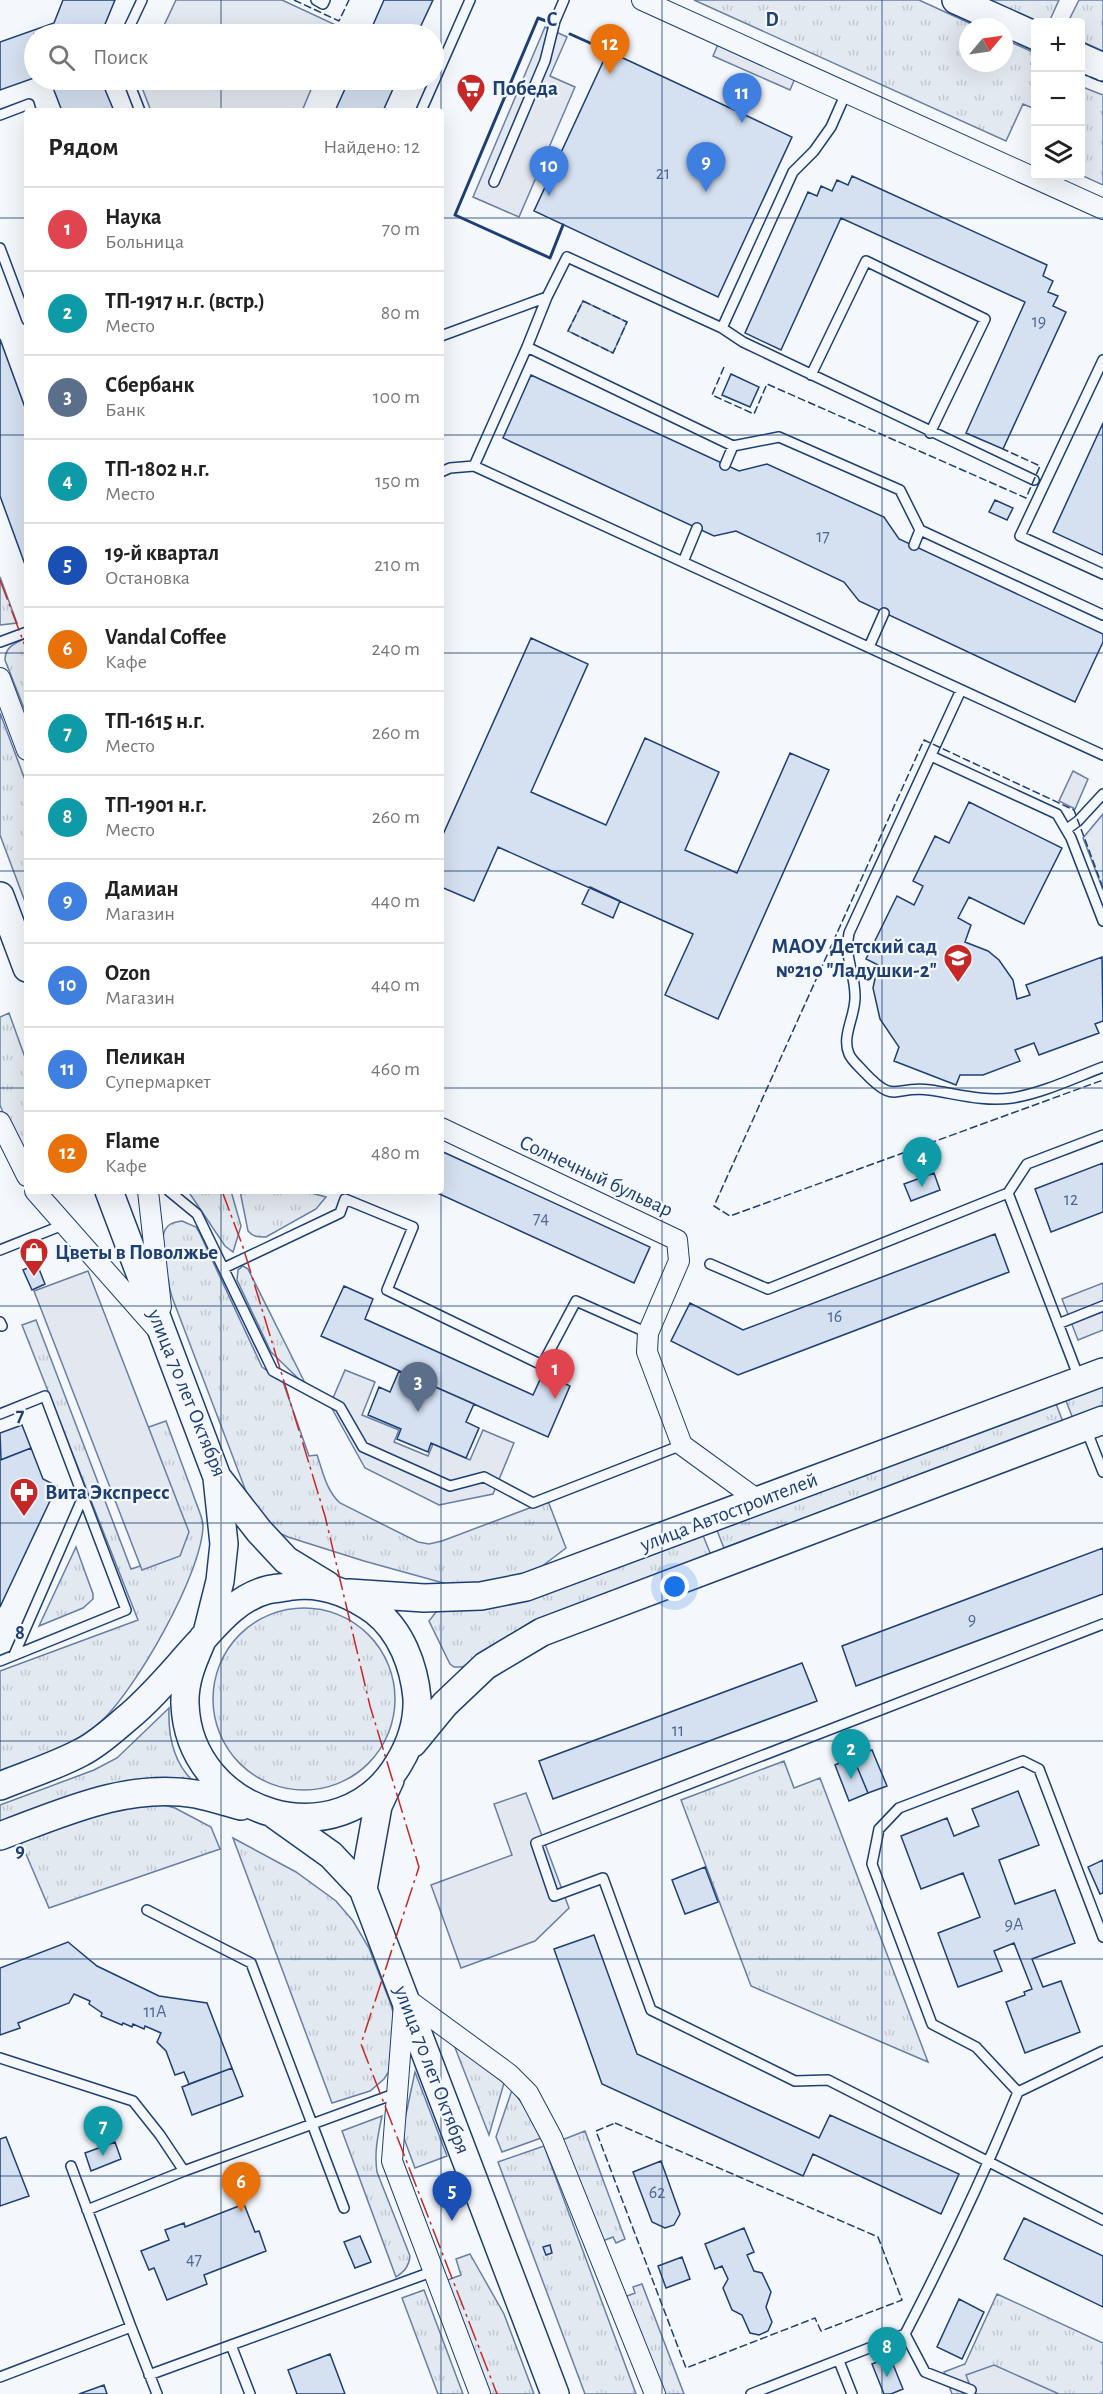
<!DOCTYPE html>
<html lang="ru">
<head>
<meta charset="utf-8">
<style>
	body { margin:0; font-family:"Alegreya Sans",sans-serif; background:#f2f2f2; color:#222 }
	.controls { position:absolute; right:18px; top:18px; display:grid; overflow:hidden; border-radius:6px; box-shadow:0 6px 24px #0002 }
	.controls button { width:54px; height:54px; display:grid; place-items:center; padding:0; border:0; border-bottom:2px solid #e0e0e0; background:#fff; color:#222; font:30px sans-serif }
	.compass { position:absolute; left:959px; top:18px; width:54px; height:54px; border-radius:50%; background:#fff; box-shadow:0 6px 24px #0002; rotate:61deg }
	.you { position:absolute; left:675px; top:1587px; width:21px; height:21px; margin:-15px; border:4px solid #fff; border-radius:50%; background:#1a73e8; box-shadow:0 0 0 9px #1a73e833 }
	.badge { display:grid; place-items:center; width:39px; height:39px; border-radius:50%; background:#2563eb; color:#fff; font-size:20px; font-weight:700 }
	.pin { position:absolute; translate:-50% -50px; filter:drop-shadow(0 2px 3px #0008) }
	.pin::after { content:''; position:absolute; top:32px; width:21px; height:18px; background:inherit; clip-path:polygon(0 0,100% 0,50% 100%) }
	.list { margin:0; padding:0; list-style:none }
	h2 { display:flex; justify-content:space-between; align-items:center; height:78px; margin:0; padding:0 24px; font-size:26px }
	h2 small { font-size:20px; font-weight:400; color:#767676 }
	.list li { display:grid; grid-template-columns:39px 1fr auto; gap:18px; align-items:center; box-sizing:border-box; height:84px; padding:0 24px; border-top:2px solid #e0e0e0 }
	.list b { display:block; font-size:22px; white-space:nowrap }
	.list p { margin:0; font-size:20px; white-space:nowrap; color:#767676 }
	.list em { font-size:20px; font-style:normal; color:#767676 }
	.icon { flex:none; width:33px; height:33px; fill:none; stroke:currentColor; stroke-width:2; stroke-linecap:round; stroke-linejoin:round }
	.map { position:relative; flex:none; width:1103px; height:2394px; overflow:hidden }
	.search { position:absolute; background:#fff; box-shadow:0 6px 24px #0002; left:24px; top:24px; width:420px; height:66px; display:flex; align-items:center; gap:15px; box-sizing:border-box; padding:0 21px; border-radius:33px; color:#767676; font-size:22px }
	.panel { position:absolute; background:#fff; box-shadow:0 6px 24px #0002; left:24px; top:108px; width:420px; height:1086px; border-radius:6px }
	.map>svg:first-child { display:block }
</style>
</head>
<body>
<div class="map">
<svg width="1103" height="2394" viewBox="0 0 1103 2394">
	<defs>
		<pattern id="grass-tufts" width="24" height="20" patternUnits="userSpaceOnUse" patternTransform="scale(1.5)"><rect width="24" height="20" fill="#e3e9f0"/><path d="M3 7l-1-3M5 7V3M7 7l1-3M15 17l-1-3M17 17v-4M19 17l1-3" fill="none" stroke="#c2c9d1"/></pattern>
	</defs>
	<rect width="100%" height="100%" fill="#f4f7fb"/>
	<path fill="url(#grass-tufts)" stroke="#687fa3" stroke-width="1.5" d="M694,0H919L978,27H968V63H1004V39L1035,53L1031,64L1035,67V109L1023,104L1006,141Z
		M986,0H1059L1049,22H1037Z
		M1079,0H1103V51L1081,41L1080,22H1068Z
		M1080,86L1103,95V185L1081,175Z
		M0,577L17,623L0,625Z
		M24,639L27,645V716L5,660C5,647 14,644 24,639Z
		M0,713L27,785V907L0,835Z
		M9,1013L27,1063V1156L7,1123L0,1105V1017Z
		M188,1191H231L241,1226L233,1252L225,1246Z
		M240,1191H304L326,1197L316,1209L266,1237C258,1237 253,1237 248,1231Z
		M182,1221L196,1227L200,1234L262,1367L283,1382L309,1456L317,1455C323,1472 326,1490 340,1503L418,1542L429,1544L442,1541L548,1501L566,1548L533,1573L469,1585L447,1584L364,1561L288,1537L275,1531L255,1509L247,1494L172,1297C168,1281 155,1238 168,1226C172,1222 177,1222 182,1221Z
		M243,1266L248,1269L307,1387L271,1352L237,1280L238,1270Z
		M36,1320L131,1569L177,1554L146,1428L166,1421C175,1445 184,1470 193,1494C196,1504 202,1515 203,1525C203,1572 134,1694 98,1724C69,1748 34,1760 0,1774V1671L138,1620L22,1325Z
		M1103,1384V1407L1073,1419L1065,1398Z
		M1055,1401L1063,1422L724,1548L716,1528Z
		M702,1533L711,1555L531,1622L478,1659L462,1667H454L450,1664L429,1621L436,1612L443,1608Z
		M76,1547L93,1594V1599L83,1608L39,1626Z
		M213 1699a91 91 0 1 1 182 0a91 91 0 1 1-182 0Z
		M169,1708C168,1734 173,1762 193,1781L0,1831V1805L94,1770L117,1758Z
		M784,1761L794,1788L820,1778L928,2062L751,1986L681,1800Z
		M157,1803L175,1808L211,1827L220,1849L49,1908L20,1840C64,1824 110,1806 157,1803Z
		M233,1838L296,1872L336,1901L353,1921L369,1948L390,2002L396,2022L391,2068L384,2079L370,2091L332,2103Z
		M454,2045L504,2083L489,2135Z
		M415,2072L447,2156L415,2168L402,2133Z
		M512,2090L527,2110L541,2138L502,2152L496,2137Z
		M382,2116C378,2135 374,2152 377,2172L410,2256C409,2266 405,2271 396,2277L342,2131Z
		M585,2131L625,2239L616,2243L613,2237L600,2242L562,2140Z
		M544,2146L636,2394H585L498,2162Z
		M470,2254L504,2314L534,2394H487L445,2281L461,2275L456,2259Z
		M642,2284L684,2394H658L622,2298L635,2293L633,2287Z
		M424,2290L463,2394H438L402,2298Z
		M997,2294L1103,2343V2394H952L944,2372L965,2364Z"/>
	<path fill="#e3e9f0" stroke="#687fa3" stroke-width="1.5" d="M176,0H282L338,26L334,34H160Z
		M139,80H315L302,111H151Z
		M583,301L627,322L613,353L568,331Z
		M1103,814V890L1083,838Z"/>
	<path fill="#e3e8f0" stroke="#687fa3" stroke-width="1.5" d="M545,27L567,37L550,76L575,87L519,217L473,197Z
		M719,42L796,76L790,90L713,56Z
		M1073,771L1088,779L1075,809L1059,801Z
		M88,1271L189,1532L180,1556L142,1570L34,1291Z
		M1103,1283V1330L1078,1340L1062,1299Z
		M345,1370L375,1382L362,1415L399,1430L394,1442L428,1456L433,1444L470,1460L483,1430L514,1443L493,1494L439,1505L365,1468L330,1405Z
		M526,1793L569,1908L535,1941L461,1968L431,1885L512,1855L494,1804Z
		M994,2365L1059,2394H973L966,2375Z"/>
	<path fill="#d5e0f0" stroke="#1d3f73" stroke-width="1.5" d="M63,0H115L101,34H34V78L0,90V42L54,23Z
		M384,0H433L417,34H369Z
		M608,51L792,137L718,297L534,211Z
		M50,80H101L114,111H62Z
		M349,80H397L383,111H335Z
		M852,176L1047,265L1043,276L1053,281L1048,292L1058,296L1053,306L1066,312L1003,449L966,433L1025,302L841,218L781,350L745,333L808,192L817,196L821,186L832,191L837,180L848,185Z
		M0,339L27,413V570L0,496Z
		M731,374L759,387L750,407L722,395Z
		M531,375L739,471L767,464L884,517L899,539L1103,634V642L1075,702L859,601L844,582L736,531L714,536L503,438Z
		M1103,423V555L1053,532Z
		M995,500L1013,508L1007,520L989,512Z
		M531,638L588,664L531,792L606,825L645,738L719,772L685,850L737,873L790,753L829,770L718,1019L665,995L693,934L498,847L474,901L441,887V839Z
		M969,802L1062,848L1024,924L969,897L958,918L971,925L965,942L988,951L999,960L1013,980L1017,999L1030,995L1026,985L1102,957L1103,1021L1095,1024L1099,1033L1039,1055L1034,1043L1015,1050L1020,1061L983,1075H960L956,1085L894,1061L899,1047L880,1019L873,988L878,965L866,959L897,896L914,905L923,886L913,881L935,836L949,843Z
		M590,887L620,901L613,918L582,904Z
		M441,1151L650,1247L634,1283L433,1191H441Z
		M1103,1163V1212L1051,1232L1035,1189Z
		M934,1173L940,1190L911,1201L904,1184Z
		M995,1234L1009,1272L738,1375L671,1341L690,1303L743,1330Z
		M37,1264L45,1284L32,1290L23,1270Z
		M344,1286L373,1299L365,1319L533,1395L543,1373L570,1386L548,1437L321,1336Z
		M399,1371L474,1404L466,1422L479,1428L466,1458L431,1443L428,1452L397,1439L401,1429L368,1415L379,1387L390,1392Z
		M22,1425L31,1448L1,1460L0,1433Z
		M31,1448L43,1479L57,1486L0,1607V1460Z
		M1103,1548V1594L856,1686L842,1646Z
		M802,1663L817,1701L553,1799L539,1761Z
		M872,1750L887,1786L868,1793L853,1757Z
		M853,1757L868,1793L849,1801L835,1765Z
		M1018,1791L1039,1845L999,1860L1015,1904L1055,1890L1075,1943L1032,1959L1043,1987L1061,1981L1080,2032L1025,2053L1006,2002L1025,1995L1024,1992L1032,1989L1014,1943L994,1951L1002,1971L958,1987L938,1933L980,1917L963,1873L921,1889L901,1836L947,1818L954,1836L979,1826L972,1809Z
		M1103,1860V1893L1100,1894L1088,1867Z
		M705,1867L718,1902L685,1914L672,1880Z
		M594,1935L637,2054L819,2138L830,2115L959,2174L941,2214L813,2154L803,2176L602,2084L554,1949Z
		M68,1942L97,1966L159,1996L207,2003L232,2068L189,2084L184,2072L175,2075L166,2051L157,2042L161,2033L145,2026L144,2029L133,2024L132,2027L123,2023L122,2025L101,2016L102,2013L89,2004L90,2001L74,1994L69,2003L18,2023L20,2028L0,2035V1968Z
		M232,2068L243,2096L192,2115L182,2087Z
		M6,2137L29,2196L0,2206V2139Z
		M115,2142L121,2159L91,2171L85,2153Z
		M661,2161L680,2214L674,2225L665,2228L652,2222L633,2172Z
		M244,2204L255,2232L259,2231L266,2251L204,2275L207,2284L167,2300L154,2268L149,2270L141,2251L169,2240L165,2230L184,2223L185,2227Z
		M1024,2218L1103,2256V2307L1004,2259Z
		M744,2228L754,2252L747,2255L754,2271L762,2273L771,2292L766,2307L772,2322L768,2331L759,2335L750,2333L742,2315L732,2310L723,2288L728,2279L722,2266L715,2269L705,2244Z
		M360,2236L371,2262L355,2268L344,2242Z
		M550,2245L552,2253L546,2255L543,2247Z
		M682,2257L690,2279L666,2288L658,2266Z
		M959,2299L984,2312L962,2359L937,2347Z
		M330,2354L345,2394H297L288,2370Z
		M890,2357L903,2389L891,2394H884L872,2364Z
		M104,2385L107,2394H79Z"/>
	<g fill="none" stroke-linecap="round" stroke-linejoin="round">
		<g stroke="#1d3f73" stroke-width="12">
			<path id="lane" d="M316,0L323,4L325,0
				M126,34L142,0
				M128,80L140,111
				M421,111L470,0
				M0,115L29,104L31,111
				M494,182L545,61L555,21L564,0
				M0,248L27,320
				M722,328L743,342L1034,480
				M441,336L547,297
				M527,347L733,446L779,437L900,490L920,530L1103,615
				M1103,360L1020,536L1103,574
				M811,375L866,261L985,319L930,433
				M725,465L733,446
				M474,466L527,347L547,297L567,257L722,328L793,172L814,151L831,127L846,93
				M441,472L450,468L474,466L1103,755
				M914,545L920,530
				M683,562L697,528
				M0,642L27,632
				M869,647L884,613
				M961,690L849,933C844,959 855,972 855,996C856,1015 841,1036 849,1054C852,1061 859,1066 864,1072C896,1106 893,1085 930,1090C957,1094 984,1102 1012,1098C1043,1093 1074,1078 1103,1067
				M931,756L1057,814L1071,838L1103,921
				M1067,829L1078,821L1103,794
				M169,1191L197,1214L273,1371L340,1407L363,1447L450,1486L484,1477L533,1503L682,1445
				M1008,1193L1079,1378
				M0,1250L63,1225
				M710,1264L768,1289L1008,1193L1027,1164L1103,1135
				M224,1268L340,1213L345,1199L413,1227L387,1290L542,1365L576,1301L648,1333
				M0,1322L2,1326
				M1058,1324L1103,1306
				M0,1414L45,1396L126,1610L0,1661
				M1086,1429L1103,1472
				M1103,1624L536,1843L554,1896L603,1878L651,2010L795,2081L828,2080L1103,2220
				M14,1655L83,1497
				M147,1910L251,1963L344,2208
				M0,2058L133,2101L160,2135L184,2171L397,2093
				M1018,2092L976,2047L932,2024L872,1864L879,1829L899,1808L1023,1761L1039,1769L1103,1937
				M71,2166L131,2327
				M87,2210L184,2171
				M905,2334L925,2372L971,2390
				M231,2345L250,2394
				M839,2361L852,2394
				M149,2375L434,2271
				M0,2377L131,2327L157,2394
				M751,2394L905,2334C946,2255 984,2175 1018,2092L1103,2051"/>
		</g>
		<g stroke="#1d3f73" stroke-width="22">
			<path id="street" d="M642,0L1103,209
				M0,678L27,750
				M0,1122L27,1176
				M441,1128L677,1240L679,1261L648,1333L647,1352L682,1445L759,1501
				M35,1191L156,1328
				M148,1191L161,1307
				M404,1997L509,2074L528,2093L552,2138L655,2394
				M404,2003L392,2161L480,2394"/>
		</g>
		<g stroke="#1d3f73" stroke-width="30">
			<path id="secondary" d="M956,0L1036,36
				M1080,57L1103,67
				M0,896L27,968
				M109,1191L217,1477L259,1531L286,1560L327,1585
				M349,1593L424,1598L481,1596L526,1587L1103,1372
				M208,1629L220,1581L224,1544L217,1478
				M413,1743L445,1704L485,1666L542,1632L1103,1420
				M0,1786C27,1775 56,1766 82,1752C98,1744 113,1730 126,1719C153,1697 175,1669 198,1644C218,1622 237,1598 267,1590C275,1588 284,1588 292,1586C323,1582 350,1593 375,1611C401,1631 414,1666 417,1698C418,1721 411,1743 399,1763C341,1862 189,1816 185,1704C184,1680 194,1659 203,1638
				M275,1815L331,1855L363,1889L555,2394
				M0,1836C62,1813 128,1782 196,1794C211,1797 226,1802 241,1806
				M363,1889L378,1806L390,1780"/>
		</g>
		<use href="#lane" stroke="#f4f7fb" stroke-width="9"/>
		<use href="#street" stroke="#f4f7fb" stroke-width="20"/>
		<use href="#secondary" stroke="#f4f7fb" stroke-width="27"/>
		<path stroke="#1d3f73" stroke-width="1.5" stroke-dasharray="8 3" stroke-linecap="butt" d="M294,0L339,21L349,0
			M1080,73L1103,82
			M583,301L627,322L613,353L568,331Z
			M724,367L712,395L754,414L767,384L1026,498L1040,466L1003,449
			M1103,888L1074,810L924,740L714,1206L730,1216L1103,1080
			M615,2123L878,2237L902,2300L821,2331L815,2318L686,2368L596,2131Z"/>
		<path stroke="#1d3f73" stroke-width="3" d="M546,21L538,18L455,215L550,258L563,225
			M570,34L608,51"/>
		<path stroke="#c62828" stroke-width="1.5" stroke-dasharray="21 4.5 3 4.5" stroke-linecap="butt" d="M0,580L27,651
			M222,1191L243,1247L325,1516L370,1706L419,1867L361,2044L497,2394"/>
	</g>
	<path fill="none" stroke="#1d3f73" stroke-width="1.5" stroke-opacity="0.55" d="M221,0V34M441,0V2394M662,0V2394M882,0V2394M221,80V111M0,218H27M441,218H1103M0,435H27M441,435H1103M0,653H27M441,653H1103M0,871H27M441,871H1103M0,1088H27M441,1088H1103M221,1191V2394M0,1306H1103M0,1523H1103M0,1741H1103M0,1959H1103M0,2176H1103"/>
	<defs>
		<g id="supermarket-pin" transform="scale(1.5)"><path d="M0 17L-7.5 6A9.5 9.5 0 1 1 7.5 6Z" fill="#c62828" stroke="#f4f7fb"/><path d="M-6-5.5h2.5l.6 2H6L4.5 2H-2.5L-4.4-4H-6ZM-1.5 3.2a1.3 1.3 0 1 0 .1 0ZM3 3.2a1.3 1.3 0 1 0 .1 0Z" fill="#fff"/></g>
		<g id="school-pin" transform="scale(1.5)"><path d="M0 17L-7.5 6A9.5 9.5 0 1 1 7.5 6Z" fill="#c62828" stroke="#f4f7fb"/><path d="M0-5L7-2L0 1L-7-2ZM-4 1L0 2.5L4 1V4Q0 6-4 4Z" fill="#fff"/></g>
		<g id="shop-pin" transform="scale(1.5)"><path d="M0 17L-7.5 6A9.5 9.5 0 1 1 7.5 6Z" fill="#c62828" stroke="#f4f7fb"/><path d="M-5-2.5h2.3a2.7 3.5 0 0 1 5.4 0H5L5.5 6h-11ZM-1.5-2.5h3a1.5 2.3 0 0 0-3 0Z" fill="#fff"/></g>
		<g id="pharmacy-pin" transform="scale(1.5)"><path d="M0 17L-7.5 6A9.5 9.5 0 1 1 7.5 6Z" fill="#c62828" stroke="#f4f7fb"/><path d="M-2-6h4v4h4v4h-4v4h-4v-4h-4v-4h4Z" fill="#fff"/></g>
	</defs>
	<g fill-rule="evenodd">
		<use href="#supermarket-pin" x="471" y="88"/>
		<use href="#school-pin" x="958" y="958"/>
		<use href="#shop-pin" x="34" y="1252"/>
		<use href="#pharmacy-pin" x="24" y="1492"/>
	</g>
	<g text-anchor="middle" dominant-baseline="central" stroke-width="4.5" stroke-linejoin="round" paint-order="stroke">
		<g font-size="18" fill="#4b6792">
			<text x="663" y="174">21</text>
			<text x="1039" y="322">19</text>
			<text x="823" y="537">17</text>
			<text x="1071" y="1200">12</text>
			<text x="541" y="1219">74</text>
			<text x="835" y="1317">16</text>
			<text x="972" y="1620">9</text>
			<text x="678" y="1731">11</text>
			<text x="1014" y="1925">9А</text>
			<text x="155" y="2012">11А</text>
			<text x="657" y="2193">62</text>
			<text x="194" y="2260">47</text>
		</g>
		<g font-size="21" font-weight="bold" fill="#1d3f73" stroke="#f4f7fb" text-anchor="start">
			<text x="492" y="88">Победа</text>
			<text x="937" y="946" text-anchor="end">МАОУ Детский сад<tspan x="937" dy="24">№210 "Ладушки-2"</tspan></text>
			<text x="55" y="1252">Цветы в Поволжье</text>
			<text x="45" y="1492">Вита Экспресс</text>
		</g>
		<g font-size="21" fill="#1d3f73" stroke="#f4f7fb">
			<text transform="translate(596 1176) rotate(25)">Солнечный бульвар</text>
			<text transform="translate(187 1393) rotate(68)">улица 70 лет Октября</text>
			<text transform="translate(729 1512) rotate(-21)">улица Автостроителей</text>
			<text transform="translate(432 2070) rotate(69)">улица 70 лет Октября</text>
		</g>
	</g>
	<g font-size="20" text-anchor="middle" font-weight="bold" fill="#1d3f73" stroke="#f4f7fb" stroke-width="4.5" stroke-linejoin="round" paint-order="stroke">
		<text x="552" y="26">C</text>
		<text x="772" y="26">D</text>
		<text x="20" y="1421">7</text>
		<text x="20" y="1639">8</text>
		<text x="20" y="1857">9</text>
	</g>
</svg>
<div class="controls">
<button>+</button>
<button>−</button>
<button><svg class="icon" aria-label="layers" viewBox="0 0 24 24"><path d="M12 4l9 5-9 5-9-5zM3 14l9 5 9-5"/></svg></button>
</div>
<svg class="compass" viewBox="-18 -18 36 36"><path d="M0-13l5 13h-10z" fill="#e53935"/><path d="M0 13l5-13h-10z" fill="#767676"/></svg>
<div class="you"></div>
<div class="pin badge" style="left:555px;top:1399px;background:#e0444e">1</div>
<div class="pin badge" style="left:851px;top:1779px;background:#0f9aa8">2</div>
<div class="pin badge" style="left:418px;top:1412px;background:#5c6f8a">3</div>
<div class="pin badge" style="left:922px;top:1187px;background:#0f9aa8">4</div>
<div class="pin badge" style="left:452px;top:2221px;background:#1a4fb4">5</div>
<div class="pin badge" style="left:241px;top:2212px;background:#e8710a">6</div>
<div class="pin badge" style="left:103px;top:2156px;background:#0f9aa8">7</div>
<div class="pin badge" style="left:887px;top:2377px;background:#0f9aa8">8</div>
<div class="pin badge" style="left:706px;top:192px;background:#3f7fe0">9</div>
<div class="pin badge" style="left:549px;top:196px;background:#3f7fe0">10</div>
<div class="pin badge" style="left:742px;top:123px;background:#3f7fe0">11</div>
<div class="pin badge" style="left:610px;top:74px;background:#e8710a">12</div>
<div class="search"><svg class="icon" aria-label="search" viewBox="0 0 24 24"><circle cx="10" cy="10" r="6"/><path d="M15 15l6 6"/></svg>Поиск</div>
<section class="panel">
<h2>Рядом<small>Найдено: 12</small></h2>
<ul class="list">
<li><span class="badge" style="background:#e0444e">1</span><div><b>Наука</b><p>Больница</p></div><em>70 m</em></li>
<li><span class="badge" style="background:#0f9aa8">2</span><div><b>ТП-1917 н.г. (встр.)</b><p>Место</p></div><em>80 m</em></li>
<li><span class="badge" style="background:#5c6f8a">3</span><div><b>Сбербанк</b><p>Банк</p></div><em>100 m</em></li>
<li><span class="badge" style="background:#0f9aa8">4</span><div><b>ТП-1802 н.г.</b><p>Место</p></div><em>150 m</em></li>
<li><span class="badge" style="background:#1a4fb4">5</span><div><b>19-й квартал</b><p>Остановка</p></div><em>210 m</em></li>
<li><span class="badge" style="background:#e8710a">6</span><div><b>Vandal Coffee</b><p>Кафе</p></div><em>240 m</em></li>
<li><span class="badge" style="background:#0f9aa8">7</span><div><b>ТП-1615 н.г.</b><p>Место</p></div><em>260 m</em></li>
<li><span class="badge" style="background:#0f9aa8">8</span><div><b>ТП-1901 н.г.</b><p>Место</p></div><em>260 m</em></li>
<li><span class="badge" style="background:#3f7fe0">9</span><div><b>Дамиан</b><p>Магазин</p></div><em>440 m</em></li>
<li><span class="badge" style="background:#3f7fe0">10</span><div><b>Ozon</b><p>Магазин</p></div><em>440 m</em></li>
<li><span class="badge" style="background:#3f7fe0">11</span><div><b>Пеликан</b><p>Супермаркет</p></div><em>460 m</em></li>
<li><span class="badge" style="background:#e8710a">12</span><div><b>Flame</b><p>Кафе</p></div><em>480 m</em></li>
</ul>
</section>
</div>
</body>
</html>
